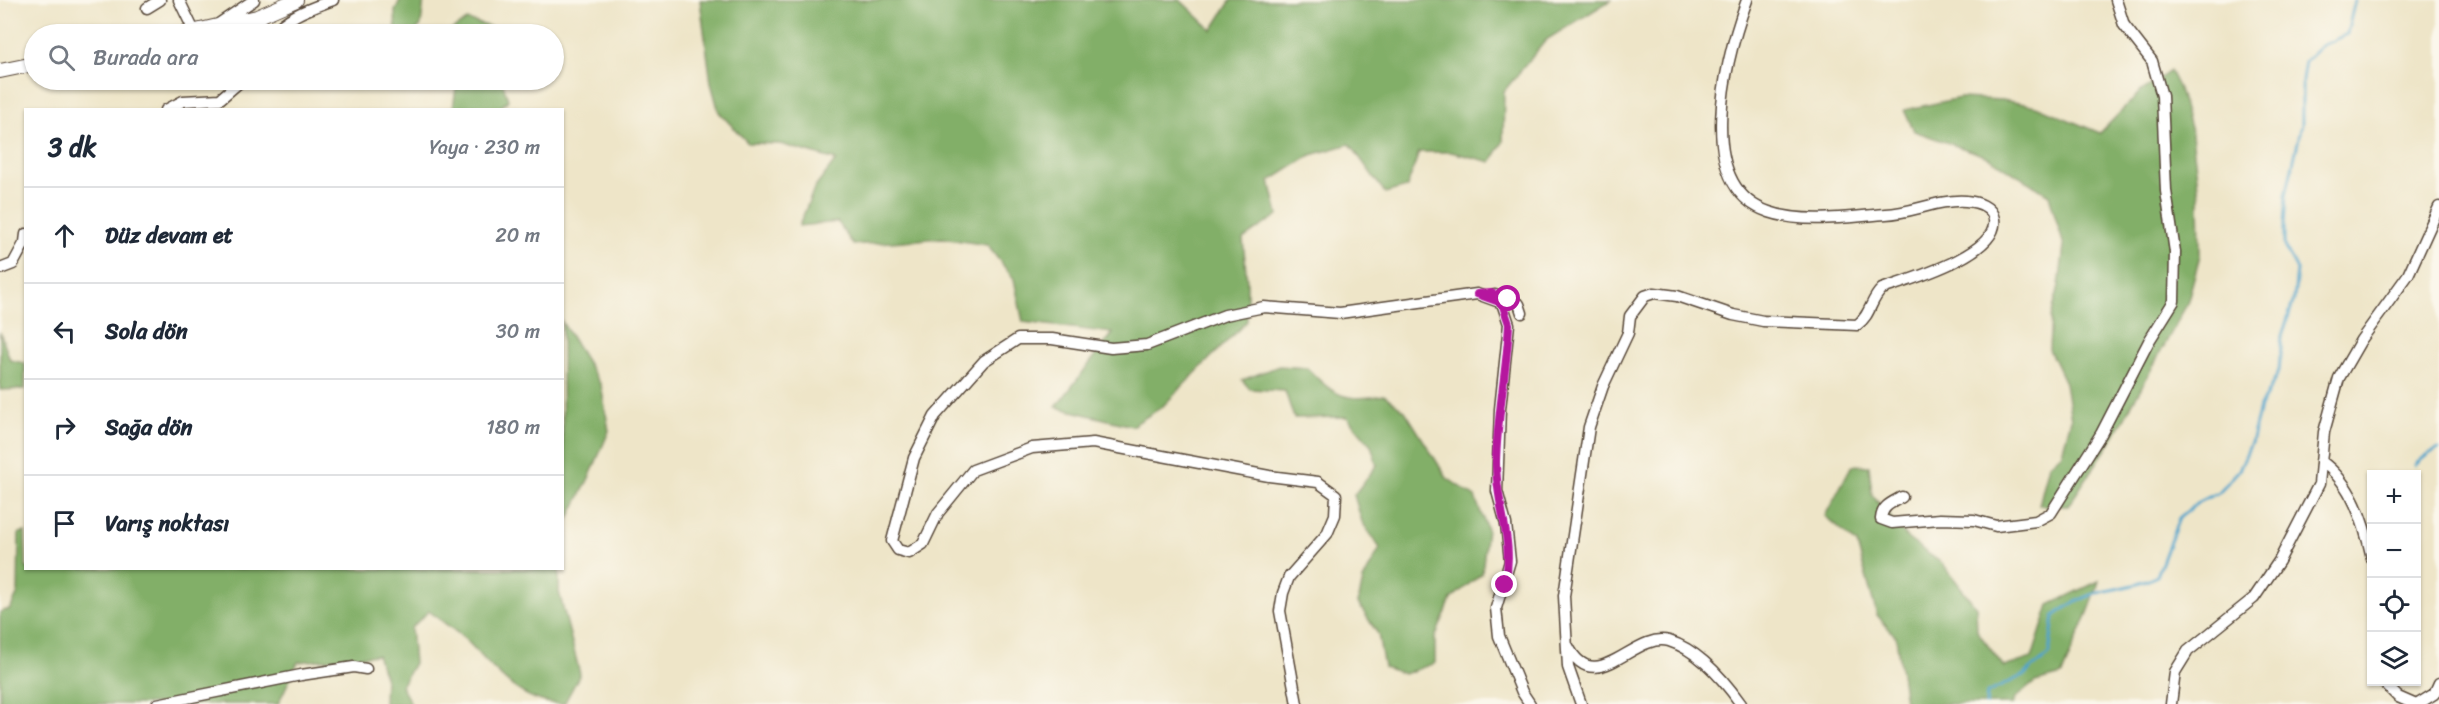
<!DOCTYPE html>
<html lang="tr">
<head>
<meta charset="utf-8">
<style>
	body { margin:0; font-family:Sriracha,sans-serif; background:#f2f2f3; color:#1f2937 }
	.controls { position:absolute; right:18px; bottom:18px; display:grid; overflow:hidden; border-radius:0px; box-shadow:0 2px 4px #0004 }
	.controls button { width:54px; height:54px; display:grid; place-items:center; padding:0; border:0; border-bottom:2px solid #e0e1e3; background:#fff; color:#1f2937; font:30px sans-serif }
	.stop { position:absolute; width:18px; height:18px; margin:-14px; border:4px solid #b5179e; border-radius:50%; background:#fff }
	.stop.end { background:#b5179e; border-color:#fff; box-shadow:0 2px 6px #0008 }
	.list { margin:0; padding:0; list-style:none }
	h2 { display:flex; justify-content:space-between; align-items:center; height:78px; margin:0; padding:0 24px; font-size:26px }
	h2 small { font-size:20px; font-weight:400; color:#747a83 }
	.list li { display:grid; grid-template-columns:39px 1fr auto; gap:18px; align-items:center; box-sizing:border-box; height:96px; padding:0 24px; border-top:2px solid #e0e1e3 }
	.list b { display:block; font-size:22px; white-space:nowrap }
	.list em { font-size:20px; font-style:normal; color:#747a83 }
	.icon { flex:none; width:33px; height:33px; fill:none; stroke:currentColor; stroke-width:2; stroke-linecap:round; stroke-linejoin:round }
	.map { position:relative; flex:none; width:2439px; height:704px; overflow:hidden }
	.search { position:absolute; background:#fff; box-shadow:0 2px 4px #0004; left:24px; top:24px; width:540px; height:66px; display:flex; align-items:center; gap:15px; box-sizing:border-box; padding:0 21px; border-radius:33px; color:#747a83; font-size:22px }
	.panel { position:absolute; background:#fff; box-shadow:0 2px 4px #0004; left:24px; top:108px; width:540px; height:462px; border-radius:0px }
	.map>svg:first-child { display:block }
</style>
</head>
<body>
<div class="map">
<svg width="2439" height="704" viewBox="0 0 2439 704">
	<rect width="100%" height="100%" fill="#fbf7ec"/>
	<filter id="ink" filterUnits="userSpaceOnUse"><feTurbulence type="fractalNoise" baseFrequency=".0167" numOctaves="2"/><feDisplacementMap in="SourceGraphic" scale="12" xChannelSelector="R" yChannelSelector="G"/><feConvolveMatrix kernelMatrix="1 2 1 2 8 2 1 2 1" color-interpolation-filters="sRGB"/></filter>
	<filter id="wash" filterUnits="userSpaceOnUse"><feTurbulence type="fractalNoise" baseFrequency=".008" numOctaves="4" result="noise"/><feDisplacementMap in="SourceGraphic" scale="24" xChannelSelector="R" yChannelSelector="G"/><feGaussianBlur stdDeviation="1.35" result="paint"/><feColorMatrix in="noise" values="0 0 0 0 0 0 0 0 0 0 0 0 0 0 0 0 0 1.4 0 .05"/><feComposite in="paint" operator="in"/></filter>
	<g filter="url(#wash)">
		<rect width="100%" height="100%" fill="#eee5c8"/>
		<path fill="#82af67" stroke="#5e6c42" stroke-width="1.5" d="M400,0H424L421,25L413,34H396L395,11Z
			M700,0H1180L1212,30L1231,0H1611L1546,40L1504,91L1503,142L1491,162L1451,152H1419L1407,187L1385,193L1350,144L1311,155L1270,181L1278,215L1243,239L1247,282V321L1162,407L1132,426L1056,407L1113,333L1023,322L1014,279L987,245L942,238L853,245L838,222L799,226L814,189L836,160L780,144L748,143L719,112L711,83Z
			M467,20L498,29L497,34H445Z
			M2170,71L2179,89L2192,135L2199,196L2200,255L2187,304L2114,437L2068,506L2039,505L2049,465L2062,453L2071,419L2065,383L2049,349L2051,317L2059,286L2064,246L2049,195L1988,157L1914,131L1904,110L1960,98L2002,100L2036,106L2100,133L2139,93Z
			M457,80H502L508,100L499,109H453Z
			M562,322L601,385L609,431L590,476L563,530Z
			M0,332L10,360L25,363V389L0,390Z
			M1279,366L1307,368C1334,395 1344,403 1384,395L1405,411L1447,478L1475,497L1487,529L1482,573L1451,599L1435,638V663L1404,674L1384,667L1378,634L1358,603L1363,580L1380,548L1362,522L1354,495L1377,465L1371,445L1347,417L1294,418L1285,391L1250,389L1242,380Z
			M1852,465L1869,466L1872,495L1908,539L1943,564L1976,607L1977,631L2004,667L2032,658L2049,605L2099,581C2090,614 2074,643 2062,675L2035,682L2014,699V704H1909L1905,702L1896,637L1877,615L1857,544L1825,516Z
			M25,532L26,568L559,569V592L580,674L564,704C520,704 497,672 469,643C457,631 442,622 429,611L411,628L414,663L401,686L411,704H384L385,676L377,655L298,662L278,704H0V612L10,609L18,593L19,533Z"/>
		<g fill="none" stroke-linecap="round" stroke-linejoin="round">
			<path stroke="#50a4cb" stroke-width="3" d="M2415,465L2428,454L2439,449
				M1986,704L1987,693L2024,675L2049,655L2054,616C2069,605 2084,596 2102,592C2122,587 2138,586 2157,576L2179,518L2197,503L2219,492L2239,470L2251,443L2260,407L2279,371L2282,336L2294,299L2297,270L2284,246V223L2286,195L2302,124V81L2305,61L2321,46L2347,34L2355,0"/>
		</g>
	</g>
	<g filter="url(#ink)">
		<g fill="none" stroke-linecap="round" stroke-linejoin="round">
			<g stroke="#564638" stroke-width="13">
				<path id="minor" d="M179,0L194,31
					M147,8L160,0
					M220,23L254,0
					M273,34C286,16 312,8 333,0
					M166,110L183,101L220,99L242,80
					M0,269L13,264L25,242L26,234
					M1495,295L1519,304L1522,313
					M2321,461C2352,483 2364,522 2372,558
					M1902,497C1891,503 1882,506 1881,519L1892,523L1940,519L1974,520L1996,526L2036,521L2051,513L2101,434L2149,341L2174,301L2175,252L2166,191L2162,96L2152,61L2124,25L2116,0
					M1568,646C1595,700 1634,631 1669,641C1698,650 1724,680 1741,704
					M2383,682L2398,697L2414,704
					M157,704L301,675L354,667L366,669
					M1297,704L1280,611L1283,593L1289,577L1327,534L1335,515L1336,495L1318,482L1269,476L1093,443L1032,448L973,470L938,513L923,544L909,553L898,550L892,541L914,458L935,416L984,361L1018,339H1052L1111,348L1147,345L1225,315L1264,307L1340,313L1477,294L1502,303L1509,324L1500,409L1497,491L1506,524L1510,561L1496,608L1499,636L1522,692L1530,704
					M1581,704L1568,667L1564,596L1589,427L1603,386L1628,333L1630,316L1645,296L1654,293L1677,296L1733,315L1763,321L1857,325C1871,315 1870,300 1882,289C1908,280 2000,254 1994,219C1992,206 1977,202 1966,201C1938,199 1913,213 1886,214C1849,217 1804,224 1769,212C1691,186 1727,55 1747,0
					M2171,704L2175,672L2188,651L2254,598L2279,561L2319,484L2324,432L2339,378L2361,340L2408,275L2439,207
					M2418,704L2434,694L2439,683"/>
			</g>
			<g stroke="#564638" stroke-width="16">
				<path id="secondary" d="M183,34L257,17L296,0
					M0,71L34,64"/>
			</g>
			<use href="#minor" stroke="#fff" stroke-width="10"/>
			<use href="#secondary" stroke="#fff" stroke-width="14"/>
		</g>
	</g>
	<g fill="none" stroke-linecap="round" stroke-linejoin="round" filter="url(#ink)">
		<path stroke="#b5179e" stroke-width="8" d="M1505,585C1515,538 1496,508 1496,462C1497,416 1507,370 1509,324L1502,303L1477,294L1491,293L1508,299"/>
	</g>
</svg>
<div class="controls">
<button>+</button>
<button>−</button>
<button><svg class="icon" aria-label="locate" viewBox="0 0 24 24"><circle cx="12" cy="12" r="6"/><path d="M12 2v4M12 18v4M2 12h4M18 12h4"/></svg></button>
<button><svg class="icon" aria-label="layers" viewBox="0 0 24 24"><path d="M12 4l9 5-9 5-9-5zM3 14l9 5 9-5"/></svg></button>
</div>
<div class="stop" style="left:1508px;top:299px"></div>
<div class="stop end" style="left:1505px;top:585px"></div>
<div class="search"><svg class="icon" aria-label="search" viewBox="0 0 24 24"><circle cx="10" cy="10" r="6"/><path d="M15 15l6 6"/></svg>Burada ara</div>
<section class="panel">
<h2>3 dk<small>Yaya · 230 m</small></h2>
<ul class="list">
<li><svg class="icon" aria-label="ahead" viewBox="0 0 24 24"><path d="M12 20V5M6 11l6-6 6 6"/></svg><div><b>Düz devam et</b></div><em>20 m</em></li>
<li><svg class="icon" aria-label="left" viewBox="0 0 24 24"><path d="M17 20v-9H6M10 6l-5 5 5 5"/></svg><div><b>Sola dön</b></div><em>30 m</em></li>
<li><svg class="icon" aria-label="right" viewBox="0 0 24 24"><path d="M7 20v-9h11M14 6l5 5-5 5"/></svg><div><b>Sağa dön</b></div><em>180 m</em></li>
<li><svg class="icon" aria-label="arrive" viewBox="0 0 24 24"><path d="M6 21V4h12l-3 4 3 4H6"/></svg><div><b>Varış noktası</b></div></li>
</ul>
</section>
</div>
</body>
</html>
